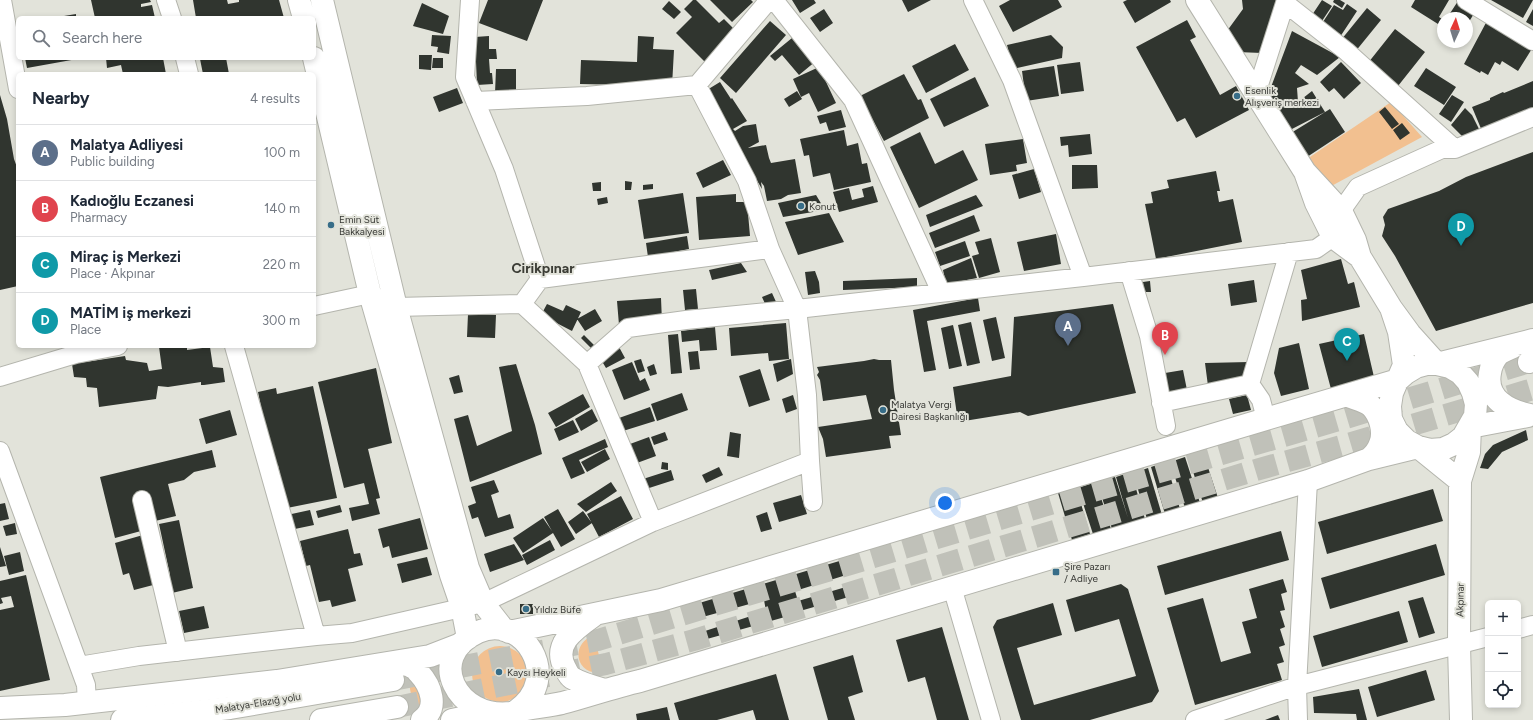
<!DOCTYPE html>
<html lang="en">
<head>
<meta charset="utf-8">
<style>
	body { margin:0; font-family:Figtree,sans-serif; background:#f2f2f3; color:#1f2937 }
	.controls { position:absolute; right:12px; bottom:12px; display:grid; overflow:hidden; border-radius:6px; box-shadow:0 2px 6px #0003 }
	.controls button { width:36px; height:36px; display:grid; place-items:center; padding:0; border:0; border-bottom:1px solid #e0e1e3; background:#fff; color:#1f2937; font:20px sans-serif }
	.compass { position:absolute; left:1437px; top:12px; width:36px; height:36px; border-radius:50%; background:#fff; box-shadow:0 2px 6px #0003; rotate:4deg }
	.you { position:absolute; left:945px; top:503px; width:14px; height:14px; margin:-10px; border:3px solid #fff; border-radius:50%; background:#1a73e8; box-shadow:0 0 0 6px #1a73e833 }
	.badge { display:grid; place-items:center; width:26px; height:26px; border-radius:50%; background:#b45309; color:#fff; font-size:13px; font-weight:700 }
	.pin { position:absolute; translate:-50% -33px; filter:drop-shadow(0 1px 2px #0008) }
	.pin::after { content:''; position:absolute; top:21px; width:14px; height:12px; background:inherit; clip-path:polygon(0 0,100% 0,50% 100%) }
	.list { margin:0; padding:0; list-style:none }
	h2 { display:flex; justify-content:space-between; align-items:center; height:52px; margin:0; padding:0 16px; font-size:17px }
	h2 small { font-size:13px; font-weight:400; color:#747a83 }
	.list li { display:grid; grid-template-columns:26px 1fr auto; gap:12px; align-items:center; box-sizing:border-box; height:56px; padding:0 16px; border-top:1px solid #e0e1e3 }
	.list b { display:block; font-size:15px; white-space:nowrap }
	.list p { margin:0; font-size:13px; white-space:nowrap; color:#747a83 }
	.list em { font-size:13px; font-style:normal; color:#747a83 }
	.icon { flex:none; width:22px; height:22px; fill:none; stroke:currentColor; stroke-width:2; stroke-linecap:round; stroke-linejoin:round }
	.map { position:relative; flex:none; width:1533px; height:720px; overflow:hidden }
	.search { position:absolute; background:#fff; box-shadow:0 2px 6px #0003; left:16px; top:16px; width:300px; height:44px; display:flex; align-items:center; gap:10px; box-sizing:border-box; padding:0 14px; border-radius:6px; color:#747a83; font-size:15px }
	.panel { position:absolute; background:#fff; box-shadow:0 2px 6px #0003; left:16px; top:72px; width:300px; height:276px; border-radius:6px }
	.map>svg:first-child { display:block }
</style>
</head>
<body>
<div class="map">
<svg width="1533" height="720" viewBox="0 0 1533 720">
	<rect width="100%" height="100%" fill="#e2e3da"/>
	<path fill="#f2c090" d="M1391,102L1422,137L1324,190L1307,159Z
		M594,635L603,672C577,677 568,645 594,635Z
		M472 674a28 28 0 1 1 56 0a28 28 0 1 1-56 0Z
		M407,672L427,692L419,709L414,711Z"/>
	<path fill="#30352f" d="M91,0H150L151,2L141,4V7L152,5L155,18H95Z
		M193,0H227L228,4L239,2V0H279L284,18H196Z
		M488,0H543L527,41L479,23Z
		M693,0H696L719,23L724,19L737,32L706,63L676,33L692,17L684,9Z
		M710,0H751L753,2L732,22Z
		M792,0H814L816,3L800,13Z
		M902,0H931L908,12Z
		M1010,0H1058L1062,7L1013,32L999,6Z
		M1127,0H1170L1171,2L1135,23L1123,2Z
		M1242,0H1282L1262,53L1237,52L1227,31L1243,9Z
		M1322,0L1332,6L1320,24L1310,18Z
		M1334,0H1340L1345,3L1342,8L1333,2Z
		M1415,0H1449L1439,17L1442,19L1438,24L1411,7Z
		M1491,0H1533L1523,18Z
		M669,1L681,12L674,19L662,9Z
		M1458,1L1475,12L1467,25V18H1447Z
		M422,3L449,16L443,34L413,26Z
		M1347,4L1357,11L1340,37L1321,25L1334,5L1343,10Z
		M1367,8L1381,20L1355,52L1341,40Z
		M824,9L833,23L820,32L810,18Z
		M1533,9V26L1526,22Z
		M76,14V18H58V17Z
		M1488,19L1533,47L1518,71L1502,61L1500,65L1495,62L1488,75L1481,71L1480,73L1464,64Z
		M1187,20L1196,37L1190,40L1220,95L1236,86L1249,110L1196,138L1185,118L1177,122L1136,47Z
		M770,21L786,35L736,93L720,78Z
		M1395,29L1425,52L1398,86L1368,63Z
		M1292,31L1340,57L1317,75L1301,65L1295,73L1309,84L1297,88L1298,102L1312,91L1325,112L1290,130L1268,95Z
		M432,35L451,36L449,54L437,52L438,47L431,46Z
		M1051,35L1063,47L1062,58L1013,69L1007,45Z
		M489,36V49H496L497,59H489L490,73H492L493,84L477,85L475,37Z
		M638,36L654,37L653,49L674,50L672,86L580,84L581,60L637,62Z
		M792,38L803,52L806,50L816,61L799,75L782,55L775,61L770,56Z
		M955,44L969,70L926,93L912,66Z
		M419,55H432L431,70L419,69Z
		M25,58H77V59L27,68Z
		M106,58H163L166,74H123L121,65L107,68Z
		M226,58L229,74H203L200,59Z
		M433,58H443V68H432Z
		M1080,62L1084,91L1061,94L1057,65Z
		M1341,62L1361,83L1344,99L1334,88L1329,92L1320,82Z
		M1054,66L1059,96L1026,101L1022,71Z
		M819,67L836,103L818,112L809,93L801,97L793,79Z
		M1426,68L1456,87L1444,105L1414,86Z
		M496,69H516V93H495Z
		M904,74L918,100L921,99L929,118L884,141L860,96Z
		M975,77L989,106L944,127L930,99Z
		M1533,81V110L1482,131L1472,107L1490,100V98L1503,92L1504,93Z
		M720,82L731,99L732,98L747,121L733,129L735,131L743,126L756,124L759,142L748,148L766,145L769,158L771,163L795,159L801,193L788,195L781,199L767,201L764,186L761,182L762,189L730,135L702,93Z
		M457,88L463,103L439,112L433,97Z
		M797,91L802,99L789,107L784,99Z
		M0,95L7,119L14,159L18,170V286L0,290Z
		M1452,95L1464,102L1451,122L1439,114Z
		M1385,107L1399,124L1392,129L1379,112Z
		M1465,108L1472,115L1480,131L1465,139L1451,125Z
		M1330,109L1345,132L1307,157L1291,133Z
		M841,110L846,127L829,131L826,122L820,124L817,116Z
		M1402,123L1410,133L1400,140L1393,130Z
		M844,130L847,146L858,143L862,164L867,163L871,182L834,190L830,173L813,177L809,155L804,156L800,139Z
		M920,132L935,164L963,150L978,180L919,208L890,147Z
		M1090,134L1092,154L1069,157L1068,145L1061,146L1060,137Z
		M1023,139L1027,163L1016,165L1017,171L990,175L985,144Z
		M1533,152V303L1436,331L1395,256L1382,236L1385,225L1383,217L1388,209L1439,191L1466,177Z
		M723,160L731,175L703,188L696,173Z
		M1072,165H1097L1098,188L1072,189Z
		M1034,169L1041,192L1019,199L1012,175Z
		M1216,171L1220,191H1217L1219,202L1233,199L1242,242L1156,259L1145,204L1153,203L1151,192L1169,188L1167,180Z
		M625,181L632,182L631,190H625Z
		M601,182V191H593L592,183Z
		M653,184V189L643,190V185Z
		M873,186L878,202L839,212L833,192L849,188L852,200L864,197L862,189Z
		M683,193L689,233L644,239L638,200Z
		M736,194V202H747L750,236L699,240L696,197Z
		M816,195L825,210L783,217L778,203Z
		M976,195L983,206L930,227L926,215Z
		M607,197L608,203L598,205L597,199Z
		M829,213L844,242L798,255L785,222Z
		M974,215L980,231L935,248L929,233Z
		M1056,234L1061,264L1024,271L1017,242Z
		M687,236L689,249L648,257L646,243Z
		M991,238L1000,272L979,278L972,256L979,254L975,242Z
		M965,241L970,256L940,266L935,252Z
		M971,258L977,278L946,284L943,270Z
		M1341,259L1348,284L1354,282L1360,307L1302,321L1301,300L1307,299L1301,270Z
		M741,263L747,272L712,280L709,270Z
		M815,271L819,282L820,293L808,295L805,272Z
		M917,278V287L843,290V281Z
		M1254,280L1257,302L1231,306L1228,284Z
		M1150,281L1151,292H1144L1143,282Z
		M696,289L698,309L685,310L683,290Z
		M772,293L777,304L767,308L762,297Z
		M661,298L662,322L619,325L617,301Z
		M978,298L980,311L927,321L936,370L924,372L913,310Z
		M547,304L563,311L566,305L581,312L572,331L541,315Z
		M1113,304L1136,393L1028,416L1020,412L958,422L953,387L1011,376L1014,317Z
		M595,309L602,321L585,331L577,319Z
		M468,314L496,315L495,338L467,337Z
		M996,317L1005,358L992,361L983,320Z
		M971,322L980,363L967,366L958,325Z
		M786,323L789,359L769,361L768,353L731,356L729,328Z
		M953,325L962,366L949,369L941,328Z
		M715,327L717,350L700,351L699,340L682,342L681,331Z
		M678,334L682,373L671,374L668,335Z
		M1364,334L1374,377L1331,389L1319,344Z
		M584,335L596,347L593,350L581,338Z
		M1299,343L1309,389L1281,396L1274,373L1279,348Z
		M166,346H187V350L210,347L213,367L223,368L225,382L204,385H201V382L168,387L158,386L156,399L99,407L97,388L87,387L86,378L74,377L72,364L125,356L126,360L147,363L149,371L162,369L159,347Z
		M619,347L625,358L606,368L600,358Z
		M698,351L700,369L690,370L688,352Z
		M641,359L645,371L638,373L634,361Z
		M791,359L793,374L777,382L773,364Z
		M874,359L879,360H891L894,390L901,435L889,436L891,448L826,457L823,439L818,427L872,419L866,395L823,401L820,380L817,375L819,372L817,367L864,361Z
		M632,362L640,381L645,378L650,390L624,400L612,370Z
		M1249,362L1243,381L1208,386L1205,363Z
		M516,364L535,425L542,454L470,482L454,419L468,415L477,446L512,431L499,367Z
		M654,364L657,374L650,376L647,367Z
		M376,368L392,443L368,449L380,498L376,499L380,514L352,521L349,508L369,504L364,483L344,488L318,382Z
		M760,369L770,400L749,407L739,376Z
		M1183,370L1187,390L1168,394L1165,373Z
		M459,375L463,392L454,394L449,378Z
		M313,386L337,498L287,508L278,465L273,466L258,392L276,388L277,394Z
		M682,393L688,410L657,421L651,404Z
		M583,394L590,407L556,427L548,413Z
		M793,395L797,409L786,413L782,399Z
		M1247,395L1251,410L1233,414L1229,399Z
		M650,407L655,421L623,431L619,418Z
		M592,409L598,421L581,431L575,419Z
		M230,410L237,435L206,444L199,419Z
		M573,420L579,432L559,441L554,429Z
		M1526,430L1528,440L1502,452L1488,469L1480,468L1485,454L1493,445Z
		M665,432L668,440L654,445L651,437Z
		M730,432L741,434L739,458L727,456Z
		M649,437L656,456L637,463L630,444Z
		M605,439L608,447L579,460L585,473L571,479L562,458Z
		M605,449L610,459L587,472L581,462Z
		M212,450L216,467L194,472L184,480L168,484L176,516L151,522L144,493L133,496L141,531L115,538L100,477Z
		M1203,452L1218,498L1203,503L1188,456Z
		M1185,457L1200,503L1185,508L1170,462Z
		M662,462L668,463V470L661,469Z
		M1166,462L1180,509L1165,514L1151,467Z
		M719,467L723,475L706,483L702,475Z
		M1148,468L1162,515L1147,519L1133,473Z
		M671,470L674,480L646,489L643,479Z
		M1131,472L1145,519L1112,529L1097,482L1115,477L1128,518L1116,477Z
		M494,480L499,492L491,495L498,518L510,514L514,528L485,537L478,517L472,519L468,506L476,503L471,487Z
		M611,482L617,491L586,512L577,504Z
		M1096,482L1111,529L1093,534L1078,488Z
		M1076,487L1090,534L1072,540L1058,493Z
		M1433,489L1443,521L1327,554L1318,522Z
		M801,495L807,514L779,522L773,503Z
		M621,496L633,519L599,537L587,514Z
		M5,503L9,519L0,521V504Z
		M340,505L342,512L318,518L316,511Z
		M558,509L575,539L561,547L553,533L523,553L513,538L543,518L552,531L544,517Z
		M310,510L314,525L290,530L287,515Z
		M583,511L592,523L576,534L568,522Z
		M767,512L772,529L761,532L756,516Z
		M420,518L428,549L392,558L389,546L383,548L378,529Z
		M179,520L193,588L172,593L168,575H170L159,524Z
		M15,523L17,534L6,536L3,526Z
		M348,529L354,554L360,553L363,565L348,569L356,601L332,607L330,600L319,602L310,565L306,566L300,541Z
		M1281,531L1289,560L1165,595L1157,566Z
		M143,535L157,584L134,590L129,573L123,575L115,543Z
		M550,540L555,550L527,565L522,555Z
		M514,544L524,560L490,572L484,554Z
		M1436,544L1445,575L1330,609L1321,578Z
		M0,547L6,566L0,567Z
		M20,552L24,571L9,575L4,556Z
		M856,556L859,571L795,591L798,601L863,582L866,592L800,611L799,613L707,639L702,632L766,611L764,600L699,618L696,604Z
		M427,557L432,575L402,583L397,564Z
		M26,575L50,680L0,691V610L14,607L11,596L1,598L3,603L0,604V581Z
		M1283,579L1287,592L1281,594L1285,610L1280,611L1285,627L1280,629L1285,645L1279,647L1284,662L1277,664L1282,680L1195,705L1167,608L1203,598L1221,662L1251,653L1242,622L1257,618L1249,589Z
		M1121,584L1128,589L1159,691L1152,702L1090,720H1021L993,627L997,620L1053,603L1062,635L1017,648L1034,705L1136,676L1119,619L1075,632L1066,600Z
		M1423,597L1435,633L1419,638L1408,601Z
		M520,604H533V614H520Z
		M204,606L209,628L184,633L179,611Z
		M1399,611L1408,642L1322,667L1313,636Z
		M942,627L969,720H937L925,677L908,682L896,640Z
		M853,655L863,692L848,697L855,720H828L813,667Z
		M1426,670L1435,700L1377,717L1368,687Z
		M776,674L789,720H756L753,710L717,720H679L674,703Z
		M1359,689L1367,720H1357L1356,714L1314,713L1313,697Z
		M667,707L670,720H637L636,714Z
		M1278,715L1280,720H1265Z"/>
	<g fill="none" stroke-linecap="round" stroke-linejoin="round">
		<path stroke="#c0c1b9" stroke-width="22" stroke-dasharray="22 11" stroke-linecap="butt" d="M393,680L598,640L1083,494L1339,420L1529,362
			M397,707L606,664L694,640L1256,470L1345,445L1533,389"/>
		<g stroke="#b4b5ad" stroke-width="20">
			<path id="minor" d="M2,0L18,89
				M166,0L172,18
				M470,0L465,77L504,169L540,279L770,249L797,309L1083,277
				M769,0L697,85L747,181L770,249
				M774,0L853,100L941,292
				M973,0L1012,80L1083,277L1316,249L1333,237L1341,211L1358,187L1442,149H1455L1533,117
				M1466,0L1533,41
				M1285,3L1346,51L1455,149
				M185,58L189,74
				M1256,94L1286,0
				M475,101L587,96L697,85
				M1129,271L1149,336L1166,426
				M522,304L540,279
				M314,306L370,294L396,307L522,304L587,364L653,522
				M234,346L316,636
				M0,377L76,354L118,346
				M1161,403L1250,384
				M1266,419L1261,400L1250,384L1289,252
				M0,451L86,685L87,703
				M810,461L813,502
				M142,500L178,652
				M952,587L991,720
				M1518,629L1533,625
				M79,666L139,656L316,636L352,633L483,603L653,522L810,461L807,395L797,309L686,320L628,328L587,364
				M1195,720L1297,686L1488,637
				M1298,720L1297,686L1308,481"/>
		</g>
		<g stroke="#b4b5ad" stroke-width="24">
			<path id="major" d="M299,0L304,18
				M322,0L396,307L468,568L483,603L504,630
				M1197,0L1305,172L1316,203L1333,237L1360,257
				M314,58L370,294L451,575L462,607L468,638
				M1305,172L1341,211L1355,240L1360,257L1391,308L1410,334L1437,364L1450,367L1460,373L1468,382L1473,393L1476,404L1475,416L1463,437L1454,444L1443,449L1430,450L1418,447L1407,441L1397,431L1391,419L1390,406L1392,393L1404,365L1399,332L1391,308
				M1513,347C1508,349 1503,351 1499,354C1494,359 1491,366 1490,373C1485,399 1509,411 1530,415
				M1348,396C1355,399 1365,401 1371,406C1380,415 1385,432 1380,444C1378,450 1374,455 1369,459
				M1470,427L1528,416
				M1418,447L1460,481
				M593,616C575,629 552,644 565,668C567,672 569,676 572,678C582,684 594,687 605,690
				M509,632L661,600L1266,419L1398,380L1406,373L1416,367L1427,364H1437L1533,340
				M393,663C399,664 407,664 412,667C415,668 417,671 419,673C431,686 439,708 422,720
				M0,708L65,705L277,681L430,656L461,644
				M516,711C565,677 522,612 478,632C424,657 457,720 511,713C527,707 545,707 562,703C588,696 614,687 640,681L1308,481L1369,459L1418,447
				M452,720L481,714
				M1461,720L1459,645L1460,481L1469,452L1470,427"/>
		</g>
		<g stroke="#b4b5ad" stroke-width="24">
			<path id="highway" d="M1529,362L1533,361
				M122,720L230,708L393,680
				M321,720L397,707"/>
		</g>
		<use href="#minor" stroke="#fff" stroke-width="18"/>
		<use href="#major" stroke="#fff" stroke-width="22"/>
		<use href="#highway" stroke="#fff" stroke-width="22"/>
	</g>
	<g fill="#376d88" stroke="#e2e3da" stroke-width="1.5">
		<circle cx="1237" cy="96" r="4"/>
		<circle cx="801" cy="206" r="4"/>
		<circle cx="331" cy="225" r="4"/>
		<circle cx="883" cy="410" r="4"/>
		<rect x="1052" y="568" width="8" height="8" rx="2"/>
		<circle cx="526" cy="609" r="4"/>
		<circle cx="499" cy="672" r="4"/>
	</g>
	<g text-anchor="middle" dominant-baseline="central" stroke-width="4" stroke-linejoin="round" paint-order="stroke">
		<g font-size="10" fill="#393a36" stroke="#e2e3da" text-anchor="start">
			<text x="1245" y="90">Esenlik<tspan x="1245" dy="12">Alışveriş merkezi</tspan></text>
			<text x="809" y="206">Konut</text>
			<text x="339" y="219">Emin Süt<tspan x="339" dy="12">Bakkalyesi</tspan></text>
			<text x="891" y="404">Malatya Vergi<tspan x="891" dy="12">Dairesi Başkanlığı</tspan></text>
			<text x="1064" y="566">Şire Pazarı<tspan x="1064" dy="12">/ Adliye</tspan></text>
			<text x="534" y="609">Yıldız Büfe</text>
			<text x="507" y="672">Kaysı Heykeli</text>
		</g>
		<g font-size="10" fill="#393a36" stroke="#e2e3da">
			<text transform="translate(1460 600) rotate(-89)">Akpınar</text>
			<text transform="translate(258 703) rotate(-9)">Malatya-Elazığ yolu</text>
		</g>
		<g font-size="14" font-weight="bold" fill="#3c3d36" stroke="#e2e3da">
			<text x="543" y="268">Cirikpınar</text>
		</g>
	</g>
</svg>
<div class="controls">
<button>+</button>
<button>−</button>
<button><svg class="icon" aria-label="locate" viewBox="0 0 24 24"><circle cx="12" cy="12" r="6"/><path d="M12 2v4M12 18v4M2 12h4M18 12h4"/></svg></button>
</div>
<svg class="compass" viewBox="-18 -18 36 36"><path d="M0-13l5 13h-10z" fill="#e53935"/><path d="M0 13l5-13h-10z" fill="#747a83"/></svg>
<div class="you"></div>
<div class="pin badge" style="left:1068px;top:346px;background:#5c6f8a">A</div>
<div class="pin badge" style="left:1165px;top:355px;background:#e0444e">B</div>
<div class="pin badge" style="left:1347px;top:361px;background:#0f9aa8">C</div>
<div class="pin badge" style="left:1461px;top:246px;background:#0f9aa8">D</div>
<div class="search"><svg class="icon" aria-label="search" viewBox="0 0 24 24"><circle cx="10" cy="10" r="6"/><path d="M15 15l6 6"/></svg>Search here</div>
<section class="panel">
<h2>Nearby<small>4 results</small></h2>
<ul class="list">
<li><span class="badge" style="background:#5c6f8a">A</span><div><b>Malatya Adliyesi</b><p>Public building</p></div><em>100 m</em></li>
<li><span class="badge" style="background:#e0444e">B</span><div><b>Kadıoğlu Eczanesi</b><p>Pharmacy</p></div><em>140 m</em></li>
<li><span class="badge" style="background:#0f9aa8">C</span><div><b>Miraç iş Merkezi</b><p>Place · Akpınar</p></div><em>220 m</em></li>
<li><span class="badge" style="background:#0f9aa8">D</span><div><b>MATİM iş merkezi</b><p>Place</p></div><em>300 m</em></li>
</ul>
</section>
</div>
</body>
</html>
